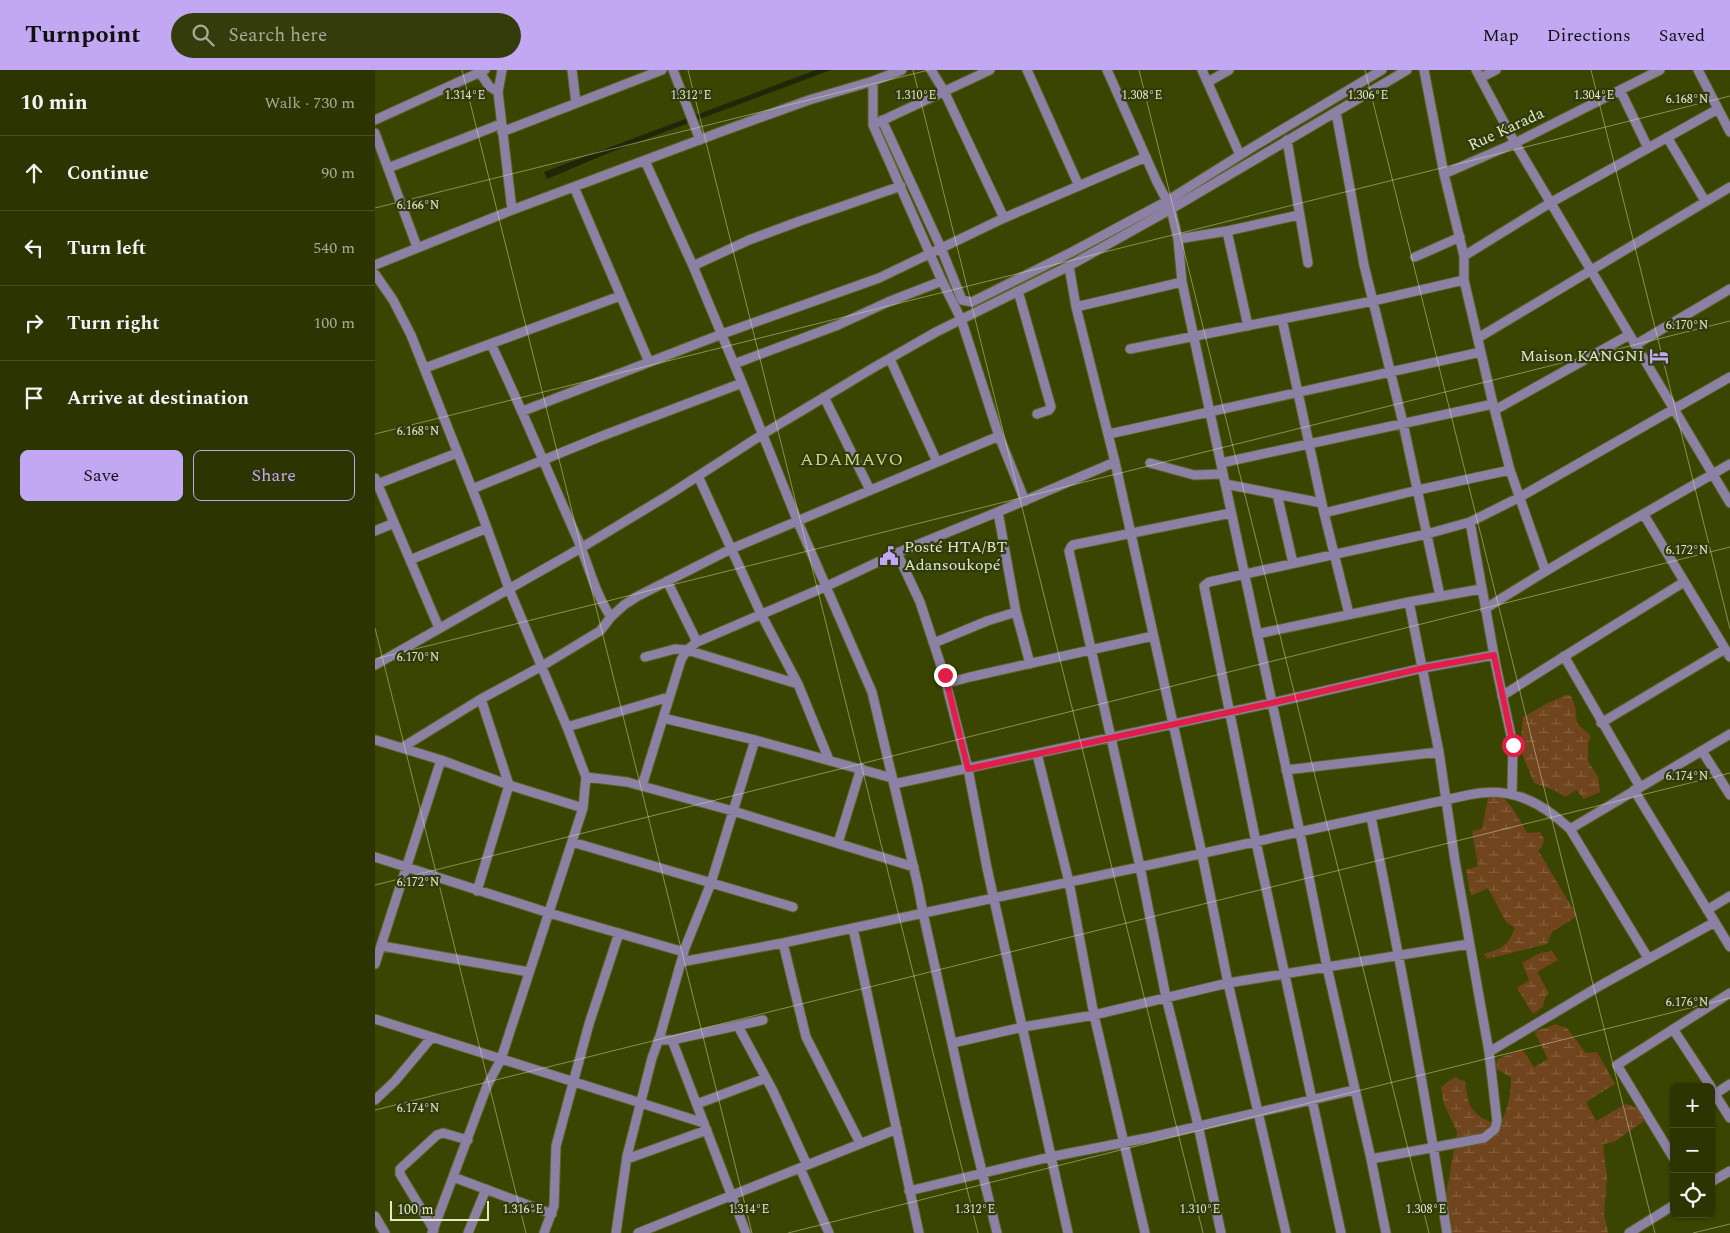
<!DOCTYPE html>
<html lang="en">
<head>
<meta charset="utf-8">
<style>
	body { margin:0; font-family:Spectral,serif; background:#343c0b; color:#f1f3f6 }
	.controls { position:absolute; right:15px; bottom:15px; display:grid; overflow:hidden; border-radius:8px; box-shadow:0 1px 4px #0004 }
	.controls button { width:45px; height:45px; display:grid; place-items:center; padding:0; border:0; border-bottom:1px solid #484f23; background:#2c3401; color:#f1f3f6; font:25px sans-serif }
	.scale { position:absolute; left:15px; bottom:12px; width:99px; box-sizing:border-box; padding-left:5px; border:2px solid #e1ecc4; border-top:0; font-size:14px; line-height:18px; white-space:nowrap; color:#e1ecc4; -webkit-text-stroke:4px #31390e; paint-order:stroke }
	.stop { position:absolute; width:15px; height:15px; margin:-11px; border:4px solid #e11d48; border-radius:50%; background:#fff }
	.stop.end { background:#e11d48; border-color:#fff; box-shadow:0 1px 5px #0008 }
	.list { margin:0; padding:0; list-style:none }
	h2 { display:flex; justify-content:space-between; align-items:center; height:65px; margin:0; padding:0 20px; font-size:21px }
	h2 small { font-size:16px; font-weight:400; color:#a6aa99 }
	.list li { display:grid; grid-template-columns:32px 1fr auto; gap:15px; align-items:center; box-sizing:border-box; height:75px; padding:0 20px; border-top:1px solid #484f23 }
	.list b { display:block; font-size:19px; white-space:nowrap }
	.list em { font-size:16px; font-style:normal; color:#a6aa99 }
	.actions { display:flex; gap:10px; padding:15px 20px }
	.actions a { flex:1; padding:11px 0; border:1px solid #c2a8f3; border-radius:8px; text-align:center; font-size:18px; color:#c2a8f3 }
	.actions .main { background:#c2a8f3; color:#111 }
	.icon { flex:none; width:28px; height:28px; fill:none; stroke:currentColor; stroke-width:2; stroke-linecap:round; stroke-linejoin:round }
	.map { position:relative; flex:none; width:1355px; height:1163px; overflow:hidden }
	header { display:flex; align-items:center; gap:30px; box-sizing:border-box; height:70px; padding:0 25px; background:#c2a8f3; color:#111 }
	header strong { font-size:24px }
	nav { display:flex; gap:28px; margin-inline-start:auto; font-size:18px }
	.search { width:350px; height:45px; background:#343c0b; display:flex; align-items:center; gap:12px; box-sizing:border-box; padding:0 18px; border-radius:28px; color:#a6aa99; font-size:19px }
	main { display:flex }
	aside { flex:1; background:#2c3401 }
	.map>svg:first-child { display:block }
</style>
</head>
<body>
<header>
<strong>Turnpoint</strong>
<div class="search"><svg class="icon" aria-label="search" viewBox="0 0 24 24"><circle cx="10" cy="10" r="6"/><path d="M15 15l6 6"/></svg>Search here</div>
<nav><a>Map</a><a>Directions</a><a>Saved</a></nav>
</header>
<main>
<aside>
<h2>10 min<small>Walk · 730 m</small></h2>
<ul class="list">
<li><svg class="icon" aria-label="ahead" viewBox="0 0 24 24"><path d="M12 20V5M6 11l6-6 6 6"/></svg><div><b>Continue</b></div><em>90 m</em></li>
<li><svg class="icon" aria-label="left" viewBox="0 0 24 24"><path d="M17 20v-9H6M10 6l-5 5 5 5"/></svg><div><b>Turn left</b></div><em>540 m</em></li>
<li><svg class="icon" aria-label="right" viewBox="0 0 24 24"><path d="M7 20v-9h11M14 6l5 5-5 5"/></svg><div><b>Turn right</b></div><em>100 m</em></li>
<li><svg class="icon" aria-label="arrive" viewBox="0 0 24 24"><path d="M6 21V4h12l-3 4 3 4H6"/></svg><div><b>Arrive at destination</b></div></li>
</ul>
<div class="actions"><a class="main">Save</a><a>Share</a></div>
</aside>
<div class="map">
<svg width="1355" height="1163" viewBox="0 0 1355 1163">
	<defs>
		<pattern id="wetland-marsh" width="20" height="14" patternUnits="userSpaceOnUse" patternTransform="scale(1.25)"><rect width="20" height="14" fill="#70451e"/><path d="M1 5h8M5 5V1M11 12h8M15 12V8" fill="none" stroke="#84603d"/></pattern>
	</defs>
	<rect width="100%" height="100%" fill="#3a4501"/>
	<path fill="url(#wetland-marsh)" d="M1191,625L1196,626L1200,636L1202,653L1216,666L1213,673V691L1223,707L1225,722L1209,729L1201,720L1191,727L1179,720L1159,713L1145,679L1148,647L1173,633Z
		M1128,727L1138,739L1152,763L1165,762L1169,769L1167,777L1163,780L1202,846L1177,862L1172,874L1112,889L1109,884C1126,879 1133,876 1140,858L1131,852L1113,818L1096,826L1091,800L1103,796L1097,761L1107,759L1113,728Z
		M1177,881L1183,890L1162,902L1174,923L1170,927L1168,937L1158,944L1142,918L1154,910L1147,893L1165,883Z
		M1180,954L1192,958L1211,983L1222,982L1240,1014L1211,1032L1221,1051L1251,1034L1265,1039L1269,1051L1239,1072L1228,1074L1232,1108L1229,1144L1233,1163H1074L1069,1137L1082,1062L1069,1034L1066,1017L1080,1007L1090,1012C1094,1035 1093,1041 1115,1052L1128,1048C1134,1034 1136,1022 1136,1007L1121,999L1122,989L1147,979L1159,997L1173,989L1159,961L1171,958Z"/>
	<path fill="#202608" d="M441,0H456L236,82L172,109L169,102Z"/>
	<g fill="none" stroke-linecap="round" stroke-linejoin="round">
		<g stroke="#586324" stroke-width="11">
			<path id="minor" d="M103,0L114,16L123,22L137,140
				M197,0L201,33
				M298,0L325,70
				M556,0L569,21L629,148
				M652,0L704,116
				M732,0L782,112L796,139L803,169L807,212L925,763L952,897L996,1089L1011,1163
				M827,0L865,85
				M1049,0L1069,104L1089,186V210L1118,334L1135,400L1170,500
				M1101,0L1140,73L1355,433
				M1323,0L1355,62
				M1105,8L1121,0
				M498,11V55L567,211L586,249L624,366L650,431
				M833,12L854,0
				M1245,20L1273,78
				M123,22L127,0
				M961,42L989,195L1028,353L1065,526
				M0,50L110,0
				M507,50L566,178L587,230L597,232L695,183L792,131L878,77L1007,0
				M502,53L615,0
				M127,62L287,0
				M0,63L42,177
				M1292,67L1330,131
				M912,70L933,193
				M270,91L318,196L367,313L422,450L497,622L543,816L548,843L590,1032L622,1163
				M13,98L126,54
				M1069,104L1140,73L1285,0
				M199,117L274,292
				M852,161L873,256
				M803,169L852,161L924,145
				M1089,186L1175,133L1343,39
				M1040,187L1085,167
				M0,195L137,140L348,61L434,30L498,11L527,0
				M318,196L374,170L425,151L526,116
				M694,196L701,237L740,392L827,784L853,913L911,1163
				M0,204L18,230L36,265L105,439L134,519L192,657L211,707L208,738L126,989L112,1016L57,1163
				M643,221L676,337L674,340L662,344
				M701,237L807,212
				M907,249L949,443L974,544
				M1103,268L1355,117
				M1260,275L1355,219
				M755,279L998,231L1089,210
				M515,289L562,392
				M359,294L463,255L513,232L567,211
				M50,298L245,226
				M449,327L495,420
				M1120,340L1254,265
				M148,341L347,264L504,208L629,148L771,87
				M734,364L1106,282
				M775,393L819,405L848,404
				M846,393L1118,334
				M323,406L386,544L423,614L454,690
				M0,408L64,558
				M850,414L947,433
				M0,415L82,383
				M97,419L227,366L367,313
				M902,424L918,493
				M623,442L641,542L655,594
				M949,443L1043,420L1135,400
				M1269,445L1355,587
				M1095,452L1121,596L1138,675L1137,723
				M0,461L19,453
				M522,483L545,532L569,605L593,699L612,798L693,1163
				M35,490L112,458
				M292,511L322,572
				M1110,539C1190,487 1273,442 1355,394
				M236,547L249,535L263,526L356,479L624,366
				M882,564L1034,532L1106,519
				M559,573L612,551L641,542
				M1189,586L1265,717
				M270,587L300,579L312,580L423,614
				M0,595L206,478L292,426L388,364L498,298L561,262L694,196L796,139L1032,0
				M572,613L595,607L778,566
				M1127,626C1187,587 1248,550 1309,512
				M288,648L380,670L517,708
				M1226,653L1350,579
				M192,657L294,627
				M1,670L66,690L134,715L208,738
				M28,677L106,629L167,596L225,561L236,547C220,524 214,496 203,470C174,405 147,339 116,274
				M1327,681L1355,725
				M662,684L694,812L719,945L770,1163
				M911,700L1064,682
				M211,707L252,712L358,741L539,797
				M519,714L897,633L1048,598L1119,585
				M267,716L306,590L312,580L322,572L450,517L522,483L630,439L740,392
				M1259,720L1355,877
				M996,747C1024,885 1051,1024 1072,1163
				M1195,759L1355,664
				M197,772L418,837
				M463,773L486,698
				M0,787L174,843L309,882
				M102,821L134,715L106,629
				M1332,840L1355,826
				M478,858L544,1163
				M408,873L431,967L485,1073
				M7,876L154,902
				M306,892L408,873L765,797L1093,725C1134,716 1164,730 1195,759L1273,888
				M0,894L66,690
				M0,949L329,1053
				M363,956L398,1021L432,1095
				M1298,959L1336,1017
				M283,970H297L388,950
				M297,970L371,1163
				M578,973L648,957L719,945L853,913L1094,874
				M1114,982L1228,914L1340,852
				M1336,1018L1355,1048
				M1340,1024L1355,1014
				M0,1030L20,1011L57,967
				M322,1034L391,1008
				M252,1089L332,1060
				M996,1089L1109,1068L1120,1059L1122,1051L1114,982L1080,791L1064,682L1034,532
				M1299,1089L1242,995L1355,923
				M425,1098L454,1163
				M78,1107L177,1144
				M1336,1112L1355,1101
				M534,1121L675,1087L777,1067L979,1020
				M0,1146L10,1163
				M59,1160L25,1104V1099L62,1065L68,1063L93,1070
				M93,1163L111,1119
				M169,1163L179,1136L181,1076L214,954L244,863
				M241,1163L252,1086L277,988L285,966L310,878L336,813L380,670
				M263,1163L522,1059
				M846,1163L823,1055L791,927L765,797L694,481L696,477L698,475L856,443
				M966,1163L881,772L829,516L834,512L1052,464L1095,452L1145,427L1355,307
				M1254,1163L1299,1135"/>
		</g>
		<use href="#minor" stroke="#8c81a4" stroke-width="9"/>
	</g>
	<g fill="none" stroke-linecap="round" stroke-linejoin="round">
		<path stroke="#e11d48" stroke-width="6" d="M570,605L593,699L897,633L1048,598L1119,585L1138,675"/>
	</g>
	<path fill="none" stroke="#e1ecc4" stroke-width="1" stroke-opacity="0.45" d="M87,0L377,1163M313,0L603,1163M538,0L828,1163M764,0L1054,1163M990,0L1280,1163M1216,0L1355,559M0,138L554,0M0,364L1355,26M0,558L151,1163M0,589L1355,251M0,815L1355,477M0,1040L1355,703M413,1163L1355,928M1318,1163L1355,1154"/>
	<defs>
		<g id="hotel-bare" transform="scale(1.5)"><path d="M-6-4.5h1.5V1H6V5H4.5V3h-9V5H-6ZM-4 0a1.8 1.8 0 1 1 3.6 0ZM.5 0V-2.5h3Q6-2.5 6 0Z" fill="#c2a8f3" stroke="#31390e" stroke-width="2.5" paint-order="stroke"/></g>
		<g id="civic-bare" transform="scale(1.5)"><path d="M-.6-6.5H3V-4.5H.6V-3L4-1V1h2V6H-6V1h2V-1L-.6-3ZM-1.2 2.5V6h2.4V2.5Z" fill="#c2a8f3" stroke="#31390e" stroke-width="2.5" paint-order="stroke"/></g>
	</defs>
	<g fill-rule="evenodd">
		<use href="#hotel-bare" x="1284" y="286"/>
		<use href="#civic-bare" x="514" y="486"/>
	</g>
	<g text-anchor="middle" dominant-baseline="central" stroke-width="4.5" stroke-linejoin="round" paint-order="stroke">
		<g font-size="16" fill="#e1ecc4" stroke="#31390e">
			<text transform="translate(1131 59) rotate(-25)">Rue Karada</text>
		</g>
		<g font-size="16" fill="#e1ecc4" stroke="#31390e" text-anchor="end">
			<text x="1269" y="286">Maison KANGNI</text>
			<text x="529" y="477" text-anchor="start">Posté HTA/BT<tspan x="529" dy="18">Adansoukopé</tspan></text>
		</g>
		<g font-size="18" letter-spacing="1" fill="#c5d987" stroke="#31390e">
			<text x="477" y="389">ADAMAVO</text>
		</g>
	</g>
	<g font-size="12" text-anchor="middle" fill="#e1ecc4" stroke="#31390e" stroke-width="4.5" stroke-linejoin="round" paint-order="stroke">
		<text x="90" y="29">1.314°E</text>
		<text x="316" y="29">1.312°E</text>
		<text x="541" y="29">1.310°E</text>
		<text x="767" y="29">1.308°E</text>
		<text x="993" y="29">1.306°E</text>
		<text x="1219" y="29">1.304°E</text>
		<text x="1312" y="33">6.168°N</text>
		<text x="43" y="139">6.166°N</text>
		<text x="1312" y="259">6.170°N</text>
		<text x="43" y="365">6.168°N</text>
		<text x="1312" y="484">6.172°N</text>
		<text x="43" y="591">6.170°N</text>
		<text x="1312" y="710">6.174°N</text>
		<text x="43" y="816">6.172°N</text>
		<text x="1312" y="936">6.176°N</text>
		<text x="43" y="1042">6.174°N</text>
		<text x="148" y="1143">1.316°E</text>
		<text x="374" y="1143">1.314°E</text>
		<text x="600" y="1143">1.312°E</text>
		<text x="825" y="1143">1.310°E</text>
		<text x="1051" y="1143">1.308°E</text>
	</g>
</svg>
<div class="controls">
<button>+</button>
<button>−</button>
<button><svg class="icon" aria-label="locate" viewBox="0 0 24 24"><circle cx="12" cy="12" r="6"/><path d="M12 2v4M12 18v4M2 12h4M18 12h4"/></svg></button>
</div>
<div class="scale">100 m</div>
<div class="stop" style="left:1138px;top:675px"></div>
<div class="stop end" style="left:570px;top:605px"></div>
</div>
</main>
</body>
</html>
